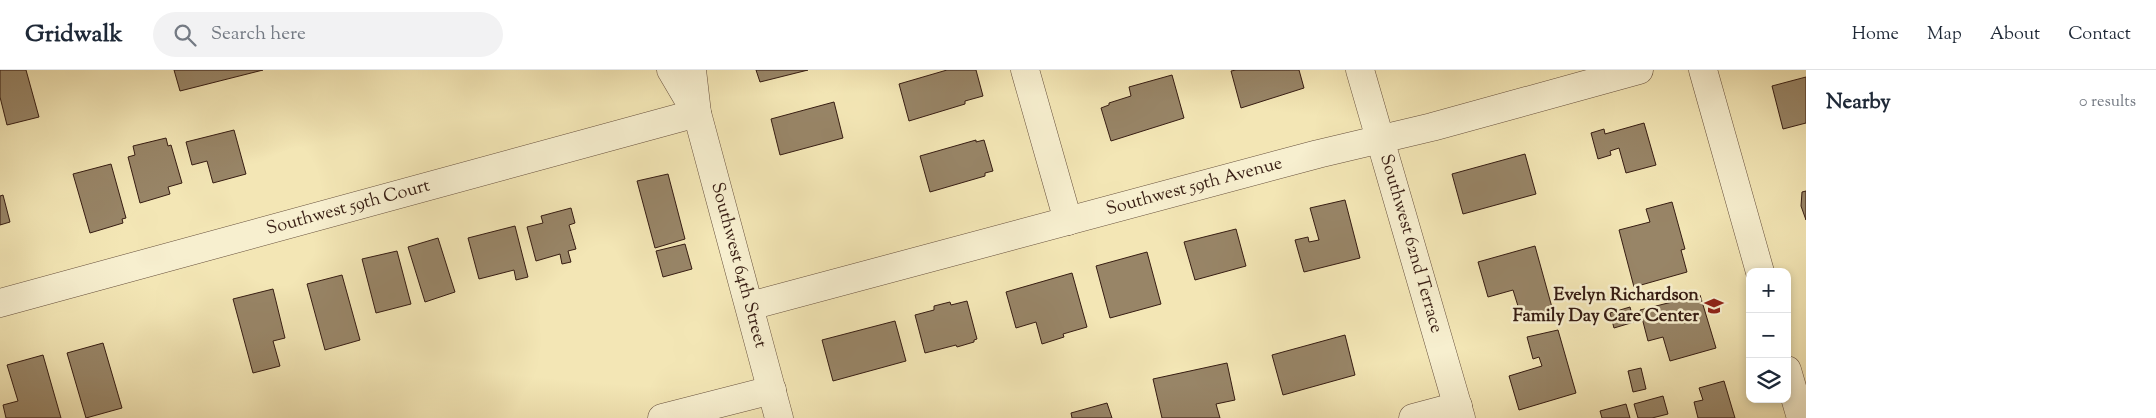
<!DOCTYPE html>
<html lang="en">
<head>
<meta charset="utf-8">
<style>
	body { margin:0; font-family:"Sorts Mill Goudy",serif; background:#f2f2f3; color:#1f2937 }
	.controls { position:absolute; right:15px; bottom:15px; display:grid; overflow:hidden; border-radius:10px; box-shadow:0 2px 8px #0003 }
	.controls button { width:45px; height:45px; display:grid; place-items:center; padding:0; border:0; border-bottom:1px solid #e0e1e3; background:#fff; color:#1f2937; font:25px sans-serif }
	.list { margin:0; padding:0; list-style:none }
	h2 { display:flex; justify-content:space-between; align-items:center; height:65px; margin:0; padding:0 20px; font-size:21px }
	h2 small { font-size:16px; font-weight:400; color:#747a83 }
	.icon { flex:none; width:28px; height:28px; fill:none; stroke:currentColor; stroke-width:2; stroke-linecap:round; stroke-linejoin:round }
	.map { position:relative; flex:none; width:1806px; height:348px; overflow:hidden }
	header { display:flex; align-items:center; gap:30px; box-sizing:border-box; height:70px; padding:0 25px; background:#fff; border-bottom:1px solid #e0e1e3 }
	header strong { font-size:24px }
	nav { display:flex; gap:28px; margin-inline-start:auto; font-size:18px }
	.search { width:350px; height:45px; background:#f2f2f3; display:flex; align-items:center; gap:12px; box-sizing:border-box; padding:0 18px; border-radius:28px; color:#747a83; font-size:19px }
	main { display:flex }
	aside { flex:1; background:#fff }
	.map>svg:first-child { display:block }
</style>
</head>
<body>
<header>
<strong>Gridwalk</strong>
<div class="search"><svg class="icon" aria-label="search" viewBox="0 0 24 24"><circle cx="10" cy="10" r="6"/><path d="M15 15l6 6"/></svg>Search here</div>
<nav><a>Home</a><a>Map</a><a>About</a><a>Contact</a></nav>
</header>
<main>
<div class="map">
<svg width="1806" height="348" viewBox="0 0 1806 348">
	<rect width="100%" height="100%" fill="#f3e6b5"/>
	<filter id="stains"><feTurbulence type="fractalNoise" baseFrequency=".004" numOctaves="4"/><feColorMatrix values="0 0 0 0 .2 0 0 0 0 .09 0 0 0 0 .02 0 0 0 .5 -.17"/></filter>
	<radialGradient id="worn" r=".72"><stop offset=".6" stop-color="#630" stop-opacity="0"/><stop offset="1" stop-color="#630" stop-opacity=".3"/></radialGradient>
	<path fill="#988567" stroke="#361c12" d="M0,0H26L39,47L7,55L0,27Z
		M174,0H263L180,21Z
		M756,0H808L760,12Z
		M947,0H976L983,26L965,31V34L909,51L899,14Z
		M1236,0H1299L1304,18L1241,38L1231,1Z
		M1172,5L1184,48L1111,71L1101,38L1109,35V33L1131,26L1129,17Z
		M1806,7V53L1783,59L1772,16Z
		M834,32L843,68L780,85L771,49Z
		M1644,53L1656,95L1626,103L1619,78L1610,81L1611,85L1598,89L1591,63L1604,59L1605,64Z
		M234,60L246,104L213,113L207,91L192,95L186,72Z
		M166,68L168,76L171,75L182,113L168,117L170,124L140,133L128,87L135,85L133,76Z
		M976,70V72L984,70L993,101L985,103V106L930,122L920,86Z
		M1525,84L1536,124L1463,144L1452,104Z
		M111,94L126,148L122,149L123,153L90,163L73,104Z
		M668,104L685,169L655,178L637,111Z
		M1806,121V150L1801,136L1802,122Z
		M3,125L10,152L0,155V126Z
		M1345,130L1360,188L1304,202L1295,170L1308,167L1309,172L1319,170L1310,138Z
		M1672,132L1685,179L1681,180L1687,202L1634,217L1619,160L1650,152L1646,139Z
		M571,138L575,153L569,155L576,179L568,181L571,192L562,194L560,184L536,191L527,157L543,153L541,146Z
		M515,156L528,207L516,210L514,200L479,209L468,168Z
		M1236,159L1246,196L1195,210L1184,172Z
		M438,168L455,222L425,232L408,177Z
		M685,174L692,199L663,207L656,181Z
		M1535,176L1553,241L1522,249L1513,220L1488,227L1478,192Z
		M397,181L411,234L376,243L362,189Z
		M1147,182L1161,234L1110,248L1096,196Z
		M1072,203L1087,257L1063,264L1064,267L1042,274L1036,252L1016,258L1006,222Z
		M342,205L360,270L325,280L307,214Z
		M273,219L285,268L273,271L280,296L253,303L233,229Z
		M1700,225L1716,278L1670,291L1663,267L1648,271L1640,240Z
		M967,231L977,269L974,270V272L957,277L956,275L925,283L915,245L934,240V236L950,232L951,235Z
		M1630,237L1634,252L1614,258L1610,243Z
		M895,251L906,291L833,311L822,270Z
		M1558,260L1576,323L1519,340L1509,306L1542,296L1539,287L1533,289L1527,267Z
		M1345,265L1355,305L1283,325L1272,285Z
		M103,273L122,338L86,348L67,283Z
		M43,285L61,348H6L3,335L18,331L7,295Z
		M1227,293L1235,330L1216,334L1220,348H1162L1153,309Z
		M1641,298L1646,319L1633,322L1628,301Z
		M1724,311L1735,348H1698L1694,332L1703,330L1699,318Z
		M1663,326L1668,344L1652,348H1638L1634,334Z
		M1107,333L1112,348H1072L1071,343Z
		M1626,334L1630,348H1602L1600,341Z"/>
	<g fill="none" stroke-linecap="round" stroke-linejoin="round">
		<g stroke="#654e3b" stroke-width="29">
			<g id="minor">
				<path d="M671,0L694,39"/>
				<path id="s1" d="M692,0L697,43L779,348"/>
				<path d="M1025,0L1068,151"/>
				<path id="s2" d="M1360,0L1461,348"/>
				<path d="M1703,0L1760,202"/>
				<path id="s3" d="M0,233L697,43"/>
				<path id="s4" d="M750,236L1318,84L1432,57L1639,0"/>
				<path d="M1787,300L1801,348"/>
				<path d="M662,348L772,320"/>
				<path d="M1413,348L1458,336"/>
			</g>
		</g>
		<use href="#minor" stroke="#f7efcf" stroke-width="28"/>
	</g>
	<defs>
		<g id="school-bare" transform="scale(1.5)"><path d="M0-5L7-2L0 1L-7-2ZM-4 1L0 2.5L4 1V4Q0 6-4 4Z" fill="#8f2418" stroke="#f7efcf" stroke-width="2.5" paint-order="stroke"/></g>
	</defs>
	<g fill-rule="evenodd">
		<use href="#school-bare" x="1714" y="236"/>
	</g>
	<g text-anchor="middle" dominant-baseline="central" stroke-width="5" stroke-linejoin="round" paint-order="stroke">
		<g font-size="18" fill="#361c12" stroke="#f7efcf">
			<text stroke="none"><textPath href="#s4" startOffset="460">Southwest 59th Avenue</textPath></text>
			<text stroke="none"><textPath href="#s3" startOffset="361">Southwest 59th Court</textPath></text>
			<text stroke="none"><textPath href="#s2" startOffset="181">Southwest 62nd Terrace</textPath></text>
			<text stroke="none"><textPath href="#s1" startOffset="201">Southwest 64th Street</textPath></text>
		</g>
		<g font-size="18" font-weight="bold" fill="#361c12" stroke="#f7efcf" text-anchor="end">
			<text x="1699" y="226">Evelyn Richardson<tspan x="1699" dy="21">Family Day Care Center</tspan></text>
		</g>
	</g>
	<rect width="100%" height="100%" filter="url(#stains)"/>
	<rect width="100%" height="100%" fill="url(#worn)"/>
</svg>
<div class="controls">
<button>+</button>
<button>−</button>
<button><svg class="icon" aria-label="layers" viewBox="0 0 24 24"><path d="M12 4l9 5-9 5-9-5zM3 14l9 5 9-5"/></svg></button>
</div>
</div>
<aside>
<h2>Nearby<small>0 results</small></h2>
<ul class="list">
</ul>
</aside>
</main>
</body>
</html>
